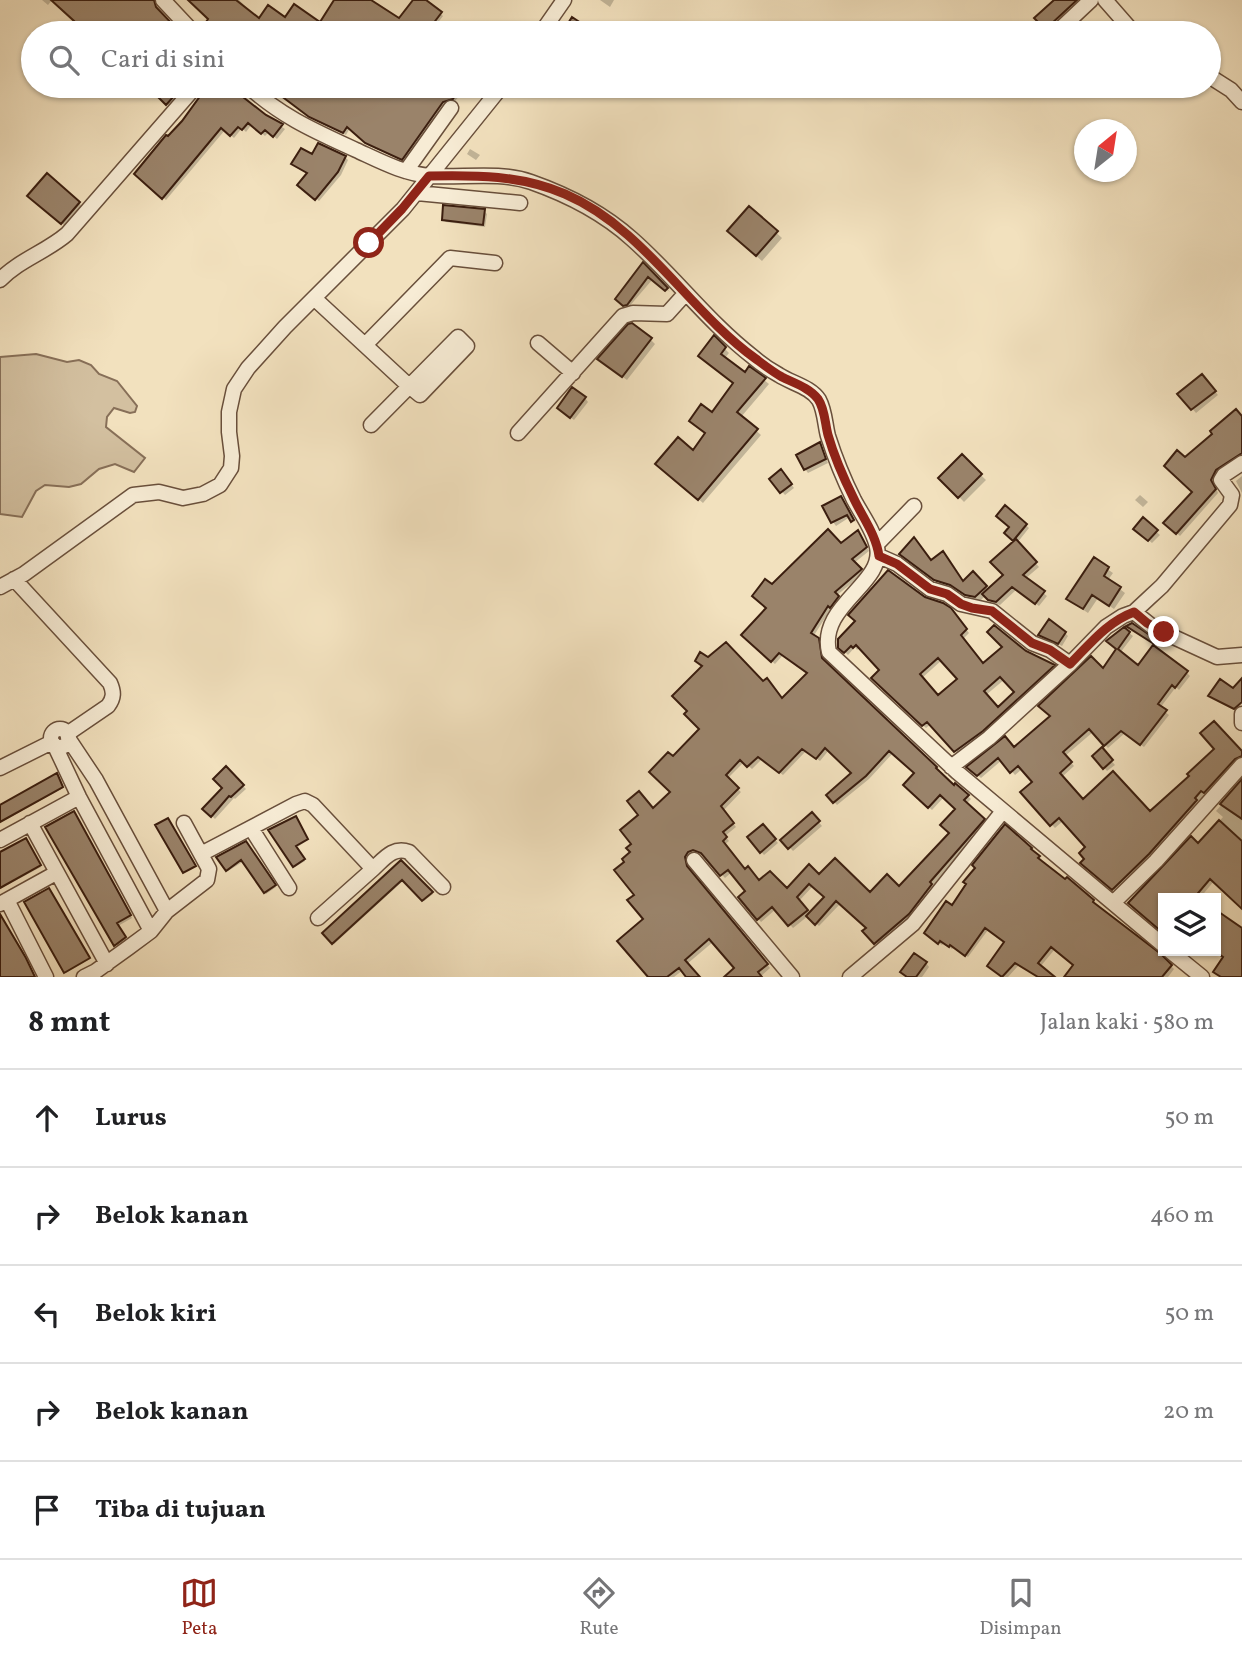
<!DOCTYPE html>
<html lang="id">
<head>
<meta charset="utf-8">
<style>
	body { margin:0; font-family:Vollkorn,serif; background:#f2f2f2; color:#202124 }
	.controls { position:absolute; right:21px; bottom:21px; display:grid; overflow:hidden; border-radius:0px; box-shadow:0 2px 5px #0004 }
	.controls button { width:63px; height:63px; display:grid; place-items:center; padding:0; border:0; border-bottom:2px solid #e0e0e0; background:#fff; color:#202124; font:35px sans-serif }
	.compass { position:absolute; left:1074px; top:119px; width:63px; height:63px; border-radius:50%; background:#fff; box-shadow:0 2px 5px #0004; rotate:30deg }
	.stop { position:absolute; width:21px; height:21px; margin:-16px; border:5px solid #8f2418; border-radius:50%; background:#fff }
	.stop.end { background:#8f2418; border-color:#fff; box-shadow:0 2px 7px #0008 }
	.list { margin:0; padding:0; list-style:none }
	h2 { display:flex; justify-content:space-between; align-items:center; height:91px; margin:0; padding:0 28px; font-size:30px }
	h2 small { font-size:23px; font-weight:400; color:#757577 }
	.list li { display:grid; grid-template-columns:46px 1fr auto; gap:21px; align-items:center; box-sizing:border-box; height:98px; padding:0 28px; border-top:2px solid #e0e0e0 }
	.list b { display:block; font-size:26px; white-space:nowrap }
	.list em { font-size:23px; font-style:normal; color:#757577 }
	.icon { flex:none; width:38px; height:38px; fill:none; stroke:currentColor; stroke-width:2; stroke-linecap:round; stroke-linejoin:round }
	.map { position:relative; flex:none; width:1242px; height:977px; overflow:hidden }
	.search { position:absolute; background:#fff; box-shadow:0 2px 5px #0004; left:21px; right:21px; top:21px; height:77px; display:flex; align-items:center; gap:18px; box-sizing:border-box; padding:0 24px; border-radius:38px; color:#757577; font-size:26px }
	.sheet { height:581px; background:#fff }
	nav { display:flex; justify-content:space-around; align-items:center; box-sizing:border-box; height:98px; border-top:2px solid #e0e0e0; background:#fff; font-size:19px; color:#757577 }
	nav a { display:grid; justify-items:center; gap:4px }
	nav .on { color:#8f2418 }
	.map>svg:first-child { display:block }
</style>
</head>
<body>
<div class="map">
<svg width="1242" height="977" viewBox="0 0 1242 977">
	<rect width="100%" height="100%" fill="#f2e1be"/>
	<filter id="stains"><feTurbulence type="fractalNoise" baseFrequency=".00286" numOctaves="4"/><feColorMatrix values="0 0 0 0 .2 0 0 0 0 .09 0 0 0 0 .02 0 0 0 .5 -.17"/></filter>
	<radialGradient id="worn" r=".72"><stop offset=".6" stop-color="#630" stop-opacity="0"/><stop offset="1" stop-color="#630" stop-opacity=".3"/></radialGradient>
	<path fill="#d3c0a0" stroke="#876f58" stroke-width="2" d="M36,354L67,362L79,360L91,365L99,374L117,381L137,406L135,412L130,413L114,408L107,417L106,427L145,458L134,472L115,464L99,469L81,484L69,487L45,485L36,491L22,517L0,514V357Z"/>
	<path fill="#0003" fill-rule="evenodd" d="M42,0H52L48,5Z
		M53,0H145L178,33H82L73,25L76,21Z
		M189,0H239L260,21L285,19L320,24L335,0H368L399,20L415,0H423L443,16L430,33H221L209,22L211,19Z
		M600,0H614L610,7Z
		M1056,0H1084L1052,33L1037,18Z
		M148,86H189L170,107Z
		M207,86H226L265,116L285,129L277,139L269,132L265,136L252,124L246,132L242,128L234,138L225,130L166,200L136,173L183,122Z
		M270,86H468L455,101L446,105L405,161L369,146L350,128L346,135L314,119L285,99Z
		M470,149L480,155L476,160L467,154Z
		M313,157H345L348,160L341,175L319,201L299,184L309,173Z
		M47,176L82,206L65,226L30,195Z
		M749,208L782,238L762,261L735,237Z
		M484,211L487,214L485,227L446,222L443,219Z
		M643,265L670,292L652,280L628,308L620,302Z
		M714,338L729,353L724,359L745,374L764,380L769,384L741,417L761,435L703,503L662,468L693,453L707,434L712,415L735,384L705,360Z
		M650,339L655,344L627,380L605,364Z
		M1202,376L1218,395L1196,413L1180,394Z
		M585,398L588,402L574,420L562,411Z
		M1242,418V457L1219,472L1214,484L1218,493L1180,536L1165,523L1194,492L1185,459Z
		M820,445L828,463L808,473L805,469Z
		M962,457L986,480L964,502L941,478Z
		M784,475L794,488L785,495L771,479Z
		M1242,476V493L1236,481Z
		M1140,495L1148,502L1143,507L1135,500Z
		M841,498L844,501L856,523L850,517L836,526L833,522L825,507Z
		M1006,508L1029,528L1017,543L1039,567L1025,579L1047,596L1039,606L1017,589L1000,605L993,603L986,595L980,601L971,599L956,589L941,584L906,559L932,562L963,582L973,573L989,590L1005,575L1016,541L1006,533L1011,527Z
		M1143,520L1160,535L1152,543L1135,528Z
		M858,532L869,551L854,563L864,573L836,596L841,601L834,610L832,607L813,637L821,643L822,657L825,664L954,787L955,785L971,799L966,804L986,823L932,887L934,889L912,917L879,946L865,931L868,928L841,903L819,926L808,916L793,928L776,909L761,922L740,897L747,891L732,872L725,878L705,856L695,853L687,861L689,871L770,968L760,977H726L736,968L713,942L687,964L698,977H688L683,970L674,977H647L645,974V919L627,862L654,810L672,792L673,759L763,683L783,700L809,674L783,655L775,664L743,635L768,608L773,586L841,546ZM829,750L854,773L828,795L837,805L869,779L893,753L916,773L905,785L932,810L944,797L957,809L951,833L899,888L870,894L820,876L787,891L759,882L746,871L724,845L729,841L725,836L736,827L723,811L741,792L727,779L744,762L752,769L762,759L783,775L806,751L820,761ZM813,886L826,897L811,914L799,901Z
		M1094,560L1113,573L1108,580L1125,593L1114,609L1098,598L1088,613L1073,603Z
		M924,598L953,614L969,633L963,639L983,665L1025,652L1056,669L986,733L959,754L931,724L926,728L873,678L882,670L860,647L857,650L855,647L848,655L840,647ZM942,660L959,679L938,697L922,678ZM1005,679L1017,693L998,709L986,695Z
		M1124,629L1133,636L1120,653L1138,667L1187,673L1190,676L1179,690L1176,687L1160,708L1169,715L1144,747L1125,733L1108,748L1093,732L1065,756L1074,766L1062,777L1083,801L1150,814L1242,753V759L1152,858L1117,892L1083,863L1086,859L1087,847L1064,820L1055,828L1022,793L1034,782L1022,769L1015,775L1002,760L981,778L969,767L1014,749L1103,670L1118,649L1111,644Z
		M1065,633L1068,636L1062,646L1040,635Z
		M1102,750L1115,765L1107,771L1094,756Z
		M226,769L246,789L235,799L234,798L215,819L205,809L224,788Z
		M58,776L63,788L0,823V807Z
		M1242,782V907L1214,881L1200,898H1194L1183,889L1176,898H1163V931L1130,903L1198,845L1223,817L1216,811Z
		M812,814L822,826L793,851L783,840Z
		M76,815L132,918L118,926L127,940L118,947L47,827Z
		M297,819L308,840L296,848L305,861L295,867L270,830Z
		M763,826L778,843L764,855L749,838Z
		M27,841L41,867L0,889V854Z
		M246,843L276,887L266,894L244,861L228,871L219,857Z
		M1033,853L1042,860L1040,862L1093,901L1095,905L1160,956L1174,969L1168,977H1067L1076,966L1055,949L1040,967L1052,977H1040L1035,973L1034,975L1019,965L1008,977H1003L992,969L1006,942L988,930L968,957L954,947L952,949L944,943L942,945L929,936L952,907Z
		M401,863L433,894L424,901L404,880L334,944L324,933Z
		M50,891L90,959L66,973L65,972Z
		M926,963L929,967L922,977H908Z"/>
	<path fill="#9a836a" stroke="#3b1e0f" stroke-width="2" fill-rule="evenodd" d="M51,0H154L156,7L178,30L175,33H80L71,25L74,21Z
		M188,0H236L259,18L268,5L285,17L294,4L320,22L334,0H371L399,18L413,0H426L442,12L426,33H219L206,22L208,19Z
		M1054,0H1077L1050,25L1048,32L1034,18Z
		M572,17L587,27L583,33H562Z
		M154,86H183L166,105L155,94L159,91Z
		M205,86H229L266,115L283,124L273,137L265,130L261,134L248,123L242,130L238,127L230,136L221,128L162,199L134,174L166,135L168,136L182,121L203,92Z
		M268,86H461L453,99L443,102L402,160L365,143L347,127L343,133L309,117Z
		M318,143L346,156L338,172L315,200L297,185L307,173L291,164L301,148L312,154Z
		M47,173L80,202L61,224L27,196Z
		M443,205L485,209L483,225L442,220Z
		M749,206L778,231L756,256L727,231Z
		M643,262L668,288L665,291L648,277L627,305L623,306L615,299Z
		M632,323L652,338L622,377L597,359L628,324Z
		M714,335L726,347L721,354L745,372L749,366L766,378L737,412L758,429L698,500L655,464L678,437L693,450L705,433L689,421L701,404L712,412L733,383L698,356Z
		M1202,374L1216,391L1191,410L1177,394Z
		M572,387L586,397L570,418L557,408Z
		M1236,409L1242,416V453L1216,470L1211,480L1216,489L1176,534L1163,523L1192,492L1164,466L1177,450L1185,457L1212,434L1210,431Z
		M820,442L826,459L804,470L796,455Z
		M962,454L982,474L958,498L938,478Z
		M781,469L792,484L780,493L769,479Z
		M841,496L854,520L851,522L847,515L831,523L822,506Z
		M1005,505L1027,524L1013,541L1004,533L1009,527L996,516Z
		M1143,517L1158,530L1148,541L1133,529Z
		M828,529L841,543L858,530L867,547L852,559L862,569L835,592L839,596L830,608L828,606L811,633L819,638L822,658L937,767L936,768L954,785L955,783L969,795L964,800L985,819L930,882L932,884L909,914L874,944L862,931L866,928L836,901L815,925L806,916L824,897L809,884L797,897L808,910L788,926L772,907L757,920L738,897L745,891L728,870L720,876L701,853L693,850L688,852L685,857L687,866L768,964L758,972L762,977H724L734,968L709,939L685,960L700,977H686L679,968L667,977H648L617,941L643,919L627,900L634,895L614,870L624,862L622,859L630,852L626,848L631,844L620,830L638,815L627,801L639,791L653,808L670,792L649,772L668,752L673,756L699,729L684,714L687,711L672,696L702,666L695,661L700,652L708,657L726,642L763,681L767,678L782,698L807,673L779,653L771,662L741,635L766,608L752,596L765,579L772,584ZM825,748L851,773L826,795L833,803L866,776L889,751L914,773L903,785L928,808L940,795L955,809L940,825L949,833L899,886L887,874L870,892L835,858L819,874L809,864L787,888L770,871L759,880L748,866L745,869L723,841L727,837L723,832L734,823L721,806L739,788L726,775L740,760L747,767L758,757L779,773L802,749L816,759Z
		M914,537L931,560L943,551L963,581L973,571L987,586L975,597L965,595L950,585L934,580L899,554Z
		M1016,539L1037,562L1023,575L1045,591L1035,604L1012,587L996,602L988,600L982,594L1003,575L990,562Z
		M1094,557L1109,567L1104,576L1121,587L1109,606L1092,595L1083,609L1066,599Z
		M888,570L925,597L943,603L951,608L967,629L961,635L983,663L1002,647L987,632L994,625L1026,651L1055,665L983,731L954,752L927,722L922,726L871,678L879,670L856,645L853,648L851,646L844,653L838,648V639L855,621L848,615ZM938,658L957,679L938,695L920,674ZM1000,677L1014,692L998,707L984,691Z
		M1049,619L1066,632L1058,644L1038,635Z
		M1132,623L1157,640L1154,644L1126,626Z
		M1124,627L1130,632L1118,649L1138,665L1153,645L1188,671L1175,688L1172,685L1158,704L1167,710L1140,745L1121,731L1104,746L1089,729L1063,752L1072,762L1060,773L1083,799L1113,771L1150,811L1189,776L1187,774L1214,749L1200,733L1214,721L1242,751V756L1235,759L1204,793L1201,791L1195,798L1197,800L1149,854L1112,890L1080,863L1084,859L1079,853L1085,847L1059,818L1050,826L1020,792L1032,782L1018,766L1010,773L998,758L977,776L966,767L1005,736L1014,747L1050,716L1038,706L1091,656L1103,668L1116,649L1106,641Z
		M1242,678V702L1234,709L1208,696L1220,679L1233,688Z
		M1102,747L1113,760L1103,769L1092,756Z
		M226,766L244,785L231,797L229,796L211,817L202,809L222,788L213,779Z
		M57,773L63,787L0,822V805Z
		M1242,779V819L1220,804Z
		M74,811L131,915L117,923L126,937L114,946L45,827Z
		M812,812L820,821L788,849L780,840Z
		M296,816L308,839L296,846L305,859L293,867L268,830Z
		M168,818L196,866L183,873L155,825Z
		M1219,820L1242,841V909L1210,879L1194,898H1163V933L1128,903L1191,836L1198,843Z
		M763,824L776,839L760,853L747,837Z
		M1005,824L1032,848L1031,849L1040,856L1038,858L1065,879L1067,877L1094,900L1093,902L1161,954L1172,965L1162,977H1064L1073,965L1051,947L1038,963L1055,977H1038L1015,963L1002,977L987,966L1004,942L985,928L965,956L950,945L949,947L940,941L938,944L924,933L946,901L952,905L966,884L963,882L975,868L972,865Z
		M26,838L41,865L0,888V852Z
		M246,841L276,885L264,893L241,860L226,871L216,857Z
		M401,860L433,892L422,901L402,880L332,944L322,933Z
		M49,888L90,958L64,973L24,902Z
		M1216,910L1242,928V977H1221L1213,972L1223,957L1216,952Z
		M0,914L26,958L35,977H0Z
		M914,953L927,962L916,977H907L900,972Z"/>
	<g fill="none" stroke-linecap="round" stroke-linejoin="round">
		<g stroke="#694f3b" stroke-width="17">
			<path id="minor" d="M163,0L194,33
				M1105,0L1134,33
				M1057,32L1091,0
				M541,33L564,0
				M1209,76L1231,90L1242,102
				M248,86C282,117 315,131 356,150C380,161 404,174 431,176C463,178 499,171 531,182C568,195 602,212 632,239C674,276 708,322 753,357C761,364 770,370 779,375C791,383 811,387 819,400C825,411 825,425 828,436C835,458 844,480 854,500C862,515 874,531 877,547C885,584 818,605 829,652L957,772L1163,945
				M406,171L451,108
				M417,193L520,203
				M0,280C19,260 46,252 67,234L196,86
				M314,298L409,386L420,395L467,346L458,337L371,425
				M538,343L573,373
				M365,345L450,258L495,263
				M518,433L623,316L633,313L667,314L685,294
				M877,544L914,506
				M879,556L897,564L930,589L947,594L961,604L992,611L1032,643L1050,650L1070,664
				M14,579L110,683C114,692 114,698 108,706L67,734
				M0,587L24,574L133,495L159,492L183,498L203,494L220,485L231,468L232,456L229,432V412L234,389L248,368L285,327L403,209L502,86
				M1134,612L1154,628L1217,657L1242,655
				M1242,714V723
				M51 738a9 9 0 1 1 18 0a9 9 0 1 1-18 0Z
				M68,738L96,780L167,911
				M54,744L79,797L151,931
				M951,767L989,738L1070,664L1106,627L1123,616L1134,612L1149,598L1162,586L1230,505L1232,495L1221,480L1224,475L1242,463
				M0,768L52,742
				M30,823L107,964
				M251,828L289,888
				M0,840L79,797
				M201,854L296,804L305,801L313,805L373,869L318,918
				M694,860L792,977
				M373,869C384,859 393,846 409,852L443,887
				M7,900L46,977
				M1114,902L1156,861L1242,765
				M0,904L56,873
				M1170,951L1202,977
				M84,977L96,971L128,948L151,931L167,911L207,880L209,869L184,823
				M850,977L913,924L1003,811"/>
		</g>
		<use href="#minor" stroke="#f7ecd5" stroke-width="14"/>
	</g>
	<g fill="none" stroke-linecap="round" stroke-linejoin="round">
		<path stroke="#8f2418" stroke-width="9" d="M369,243L402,209L429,176C476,175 521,175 565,194C644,228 688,310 756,359C764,365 773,372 782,377C794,383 810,388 818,399C825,409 825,424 828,435C834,456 844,479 854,499C863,518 876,535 879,556L897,564L930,589L947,594L961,604L972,608L992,611L1032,643L1050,650L1070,664C1090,644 1107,622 1134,612L1147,623L1164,632"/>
	</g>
	<rect width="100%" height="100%" filter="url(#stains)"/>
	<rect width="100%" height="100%" fill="url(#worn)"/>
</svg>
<div class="controls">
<button><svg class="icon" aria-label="layers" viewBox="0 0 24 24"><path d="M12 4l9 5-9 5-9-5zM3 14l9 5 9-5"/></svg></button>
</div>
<svg class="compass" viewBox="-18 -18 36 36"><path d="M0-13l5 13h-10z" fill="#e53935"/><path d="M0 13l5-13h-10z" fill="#757577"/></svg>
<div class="stop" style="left:369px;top:243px"></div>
<div class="stop end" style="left:1164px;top:632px"></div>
<div class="search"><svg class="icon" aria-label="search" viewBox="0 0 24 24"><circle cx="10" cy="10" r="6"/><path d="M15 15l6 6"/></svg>Cari di sini</div>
</div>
<section class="sheet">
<h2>8 mnt<small>Jalan kaki · 580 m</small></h2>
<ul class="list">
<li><svg class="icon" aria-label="ahead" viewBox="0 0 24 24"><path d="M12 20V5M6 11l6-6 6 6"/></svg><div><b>Lurus</b></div><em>50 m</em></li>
<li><svg class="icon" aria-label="right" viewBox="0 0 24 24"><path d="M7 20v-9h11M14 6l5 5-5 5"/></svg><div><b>Belok kanan</b></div><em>460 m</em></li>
<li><svg class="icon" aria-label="left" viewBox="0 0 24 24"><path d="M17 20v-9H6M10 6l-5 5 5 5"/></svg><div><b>Belok kiri</b></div><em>50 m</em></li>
<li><svg class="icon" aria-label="right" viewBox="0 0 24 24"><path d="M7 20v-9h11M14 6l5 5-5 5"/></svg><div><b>Belok kanan</b></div><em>20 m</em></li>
<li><svg class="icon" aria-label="arrive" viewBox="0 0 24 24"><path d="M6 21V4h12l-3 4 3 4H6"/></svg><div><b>Tiba di tujuan</b></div></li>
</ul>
</section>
<nav>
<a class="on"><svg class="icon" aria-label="map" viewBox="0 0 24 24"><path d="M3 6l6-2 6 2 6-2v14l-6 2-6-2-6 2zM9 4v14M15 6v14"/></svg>Peta</a>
<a><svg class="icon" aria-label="directions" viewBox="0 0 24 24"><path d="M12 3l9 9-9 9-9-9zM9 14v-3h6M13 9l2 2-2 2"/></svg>Rute</a>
<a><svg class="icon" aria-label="saved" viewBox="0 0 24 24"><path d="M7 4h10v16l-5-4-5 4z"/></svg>Disimpan</a>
</nav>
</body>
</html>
